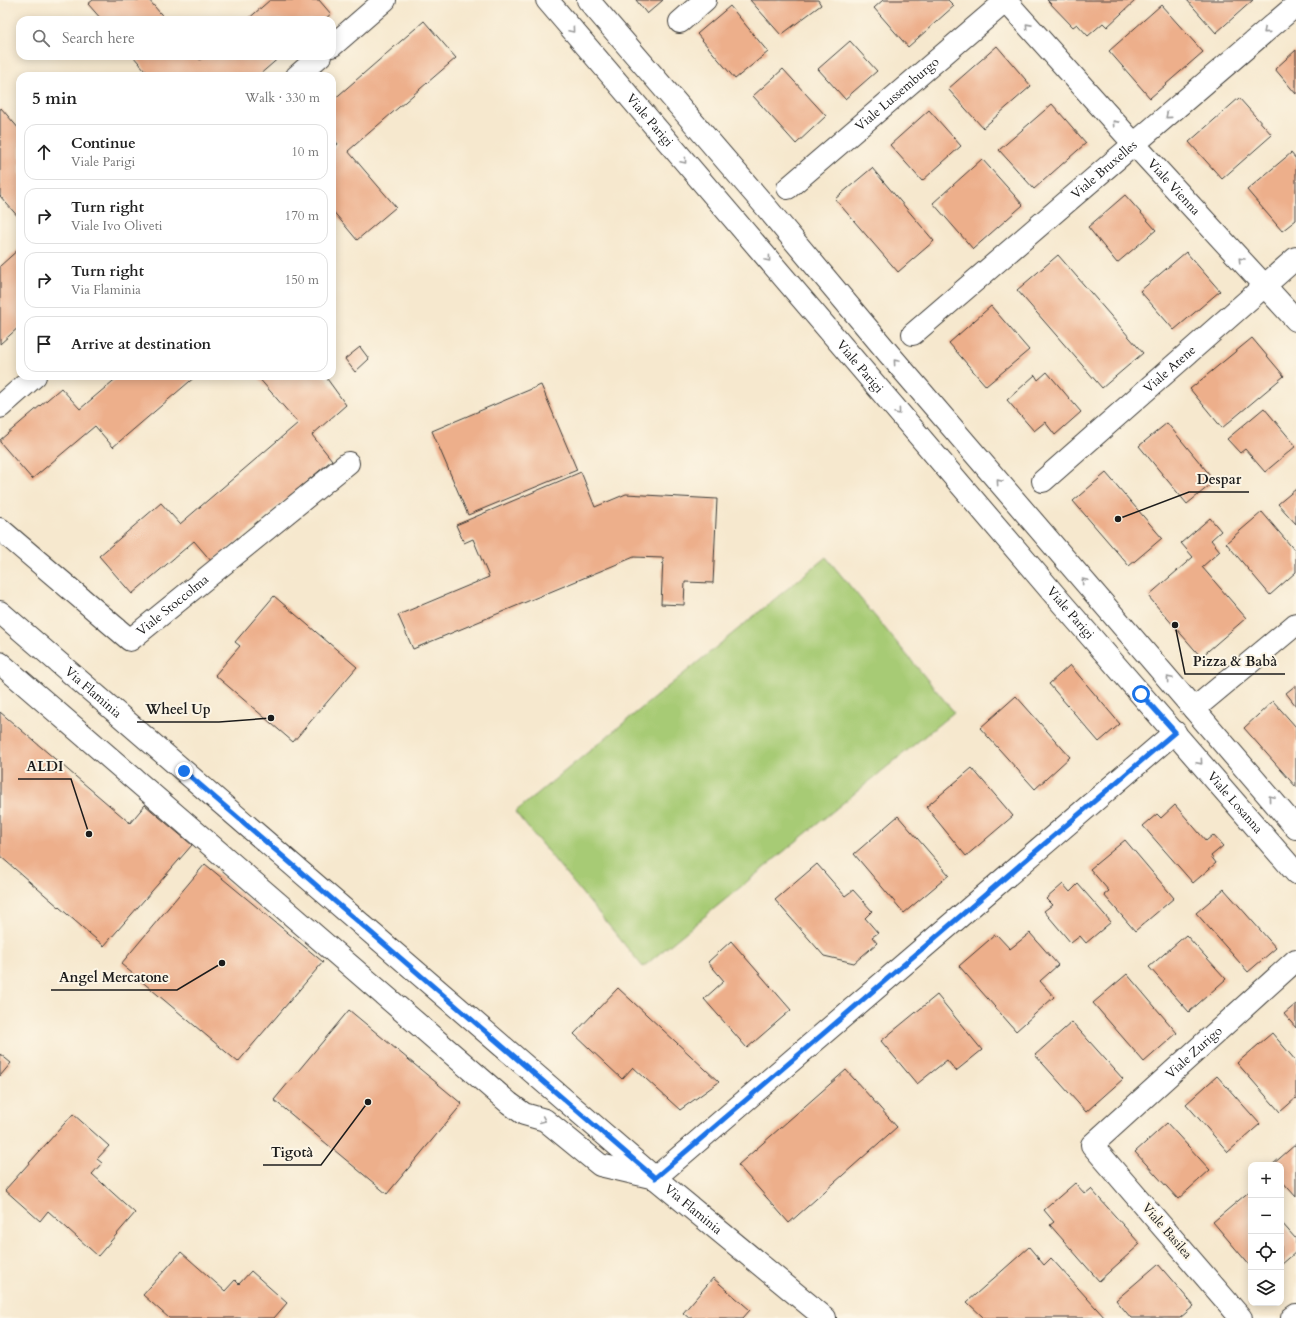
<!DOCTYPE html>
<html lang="en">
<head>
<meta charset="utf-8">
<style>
	body { margin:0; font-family:Cardo,serif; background:#f2f2f2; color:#222 }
	.controls { position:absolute; right:12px; bottom:12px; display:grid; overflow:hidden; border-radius:8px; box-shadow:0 2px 10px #0003 }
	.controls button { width:36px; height:36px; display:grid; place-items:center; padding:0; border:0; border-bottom:1px solid #e0e0e0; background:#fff; color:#222; font:20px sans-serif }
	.stop { position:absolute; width:12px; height:12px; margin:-9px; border:3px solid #1a73e8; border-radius:50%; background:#fff }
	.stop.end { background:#1a73e8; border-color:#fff; box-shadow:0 1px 4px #0008 }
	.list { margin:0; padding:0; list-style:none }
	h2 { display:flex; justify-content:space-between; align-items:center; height:52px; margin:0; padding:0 16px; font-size:17px }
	h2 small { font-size:13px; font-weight:400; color:#767676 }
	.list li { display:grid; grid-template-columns:26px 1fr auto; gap:12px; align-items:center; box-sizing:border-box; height:56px; margin:0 8px 8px; padding:0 8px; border:1px solid #e0e0e0; border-radius:12px }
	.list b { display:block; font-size:15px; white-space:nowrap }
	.list p { margin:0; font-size:13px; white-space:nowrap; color:#767676 }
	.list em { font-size:13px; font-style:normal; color:#767676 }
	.icon { flex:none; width:22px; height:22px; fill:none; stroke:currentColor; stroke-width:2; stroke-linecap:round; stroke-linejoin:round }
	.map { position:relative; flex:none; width:1296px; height:1318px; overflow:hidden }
	.search { position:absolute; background:#fff; box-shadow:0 2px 10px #0003; left:16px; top:16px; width:320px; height:44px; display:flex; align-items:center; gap:10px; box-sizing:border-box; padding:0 14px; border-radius:12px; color:#767676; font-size:15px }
	.panel { position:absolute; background:#fff; box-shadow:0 2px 10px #0003; left:16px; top:72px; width:320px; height:308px; border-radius:12px }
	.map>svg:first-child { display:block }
</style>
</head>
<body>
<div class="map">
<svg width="1296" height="1318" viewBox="0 0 1296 1318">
	<rect width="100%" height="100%" fill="#fcf5e5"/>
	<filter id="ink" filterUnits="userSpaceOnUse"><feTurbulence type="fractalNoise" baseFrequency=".025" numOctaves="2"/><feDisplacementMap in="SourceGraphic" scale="8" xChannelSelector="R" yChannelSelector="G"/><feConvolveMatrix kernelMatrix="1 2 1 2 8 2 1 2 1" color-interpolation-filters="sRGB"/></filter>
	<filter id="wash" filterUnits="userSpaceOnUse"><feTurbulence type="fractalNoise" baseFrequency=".012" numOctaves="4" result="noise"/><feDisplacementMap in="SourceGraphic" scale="16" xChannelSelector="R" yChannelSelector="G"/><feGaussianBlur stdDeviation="0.9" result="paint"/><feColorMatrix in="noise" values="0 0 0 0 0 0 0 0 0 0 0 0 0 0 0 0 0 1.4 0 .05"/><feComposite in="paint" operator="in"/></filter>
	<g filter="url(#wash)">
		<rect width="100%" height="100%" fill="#f6e8ce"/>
		<path fill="#a7cb75" stroke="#627448" d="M826,557L954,712L643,967L515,812Z"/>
		<g id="blocks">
			<path fill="#edaf8b" d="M93,0H149L166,20H102L88,4Z
				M270,0H319L331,14L323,20H247Z
				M636,0H663L647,14Z
				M750,0H818L821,5L781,35Z
				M883,0H948L954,6L908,47L874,8Z
				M1047,0H1136L1107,27L1103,23L1088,36L1077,24L1073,27Z
				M1187,0H1253L1216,33Z
				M1161,5L1203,52L1150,98L1109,51Z
				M730,6L768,52L735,79L697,34Z
				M424,21L456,58L348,151L396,207L357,240L332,210V149L338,144L332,137V101Z
				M850,41L877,71L845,99L818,69Z
				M997,46L1031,86L983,128L948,89Z
				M1296,50V94L1275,69Z
				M133,56H197L200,60L205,56H281L258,76H211L209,74L207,76H150Z
				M783,69L826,116L796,144L753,96Z
				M1239,98L1272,135L1222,179L1189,142Z
				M1052,104L1086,143L1034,189L999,150Z
				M1,108L20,130V219L0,196V110Z
				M929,110L961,146L922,181L890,145Z
				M1291,153L1296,159V220L1282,231L1247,190Z
				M982,159L1023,205L973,249L933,203Z
				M872,168L934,241L898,272L835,199Z
				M1125,195L1156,230L1117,263L1088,227Z
				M20,248V326L0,344V266Z
				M1186,252L1220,291L1174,330L1140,291Z
				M1058,255L1143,353L1102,388L1017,290Z
				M991,306L1029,350L986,386L949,343Z
				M1252,338L1284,376L1222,428L1190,389Z
				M360,347L369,359L355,372L345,359Z
				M1047,372L1081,412L1055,435L1045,422L1034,431L1007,400L1035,375L1038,380Z
				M119,376H196L113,447L95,426L32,479L0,442V440L61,388L80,409Z
				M257,376H325L346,405L312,435L332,460L212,562L194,541L132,594L99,556L161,503L180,524L298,423Z
				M541,385L577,470L468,515L432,431Z
				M1264,408L1296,446L1265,472L1245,449L1240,453L1227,439Z
				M1167,423L1215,481L1187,504L1139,446Z
				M581,472L595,507L626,494L717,499L713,583L685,582L684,605L661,604L663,558L634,557L413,649L398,615L489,577L473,539L464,543L456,525Z
				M1106,473L1162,538L1129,566L1073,501Z
				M1296,489V524L1278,504Z
				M1262,512L1296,552V572L1270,595L1226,543Z
				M1210,518L1221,531L1211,540L1220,551L1202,567L1246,618L1201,657L1148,596L1193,557L1181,543Z
				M274,596L357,667L293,742L215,675L240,646L235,642Z
				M1070,665L1120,724L1099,742L1049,684Z
				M1296,685V706L1286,693Z
				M1016,696L1070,757L1035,789L980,728Z
				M1273,701L1296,727V787L1244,728Z
				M0,712L130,823L145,805L192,845L104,946L0,856Z
				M972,768L1013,816L966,856L926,807Z
				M1175,805L1206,841L1213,835L1223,846L1211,856L1216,863L1193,883L1143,826L1157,814L1161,818Z
				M898,816L949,875L904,913L854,854Z
				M1125,840L1174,898L1135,931L1104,895L1109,891L1090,869Z
				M205,864L323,962L238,1062L121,964Z
				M817,864L845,896L853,890L872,911L865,918L878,933L872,937L877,943L854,963L824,956L775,900Z
				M1063,884L1070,892L1078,884L1111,922L1086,943L1080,936L1071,943L1044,911L1052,905L1046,899Z
				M1224,889L1276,948L1248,972L1196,913Z
				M1030,933L1058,965L1040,981L1054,997L1016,1031L959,966L996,934L1010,949Z
				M1186,935L1226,979L1189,1012L1149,967Z
				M731,941L791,1010L747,1048L704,999L724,981L708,962Z
				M1127,974L1177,1033L1144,1062L1093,1003Z
				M618,988L719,1082L680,1110L633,1067L622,1079L574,1034Z
				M937,995L982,1050L956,1071L947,1060L917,1084L881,1041Z
				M1296,1004V1028L1284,1014Z
				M349,1010L462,1104L387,1194L274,1100Z
				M1072,1022L1123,1079L1086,1112L1035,1055Z
				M1272,1033L1296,1061V1098L1280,1112L1237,1063Z
				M0,1054L11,1063L0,1076Z
				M846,1070L897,1127L789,1223L738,1165Z
				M1217,1076L1260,1124L1228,1152L1186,1104Z
				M73,1114L109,1146L97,1159L102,1163L92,1174L135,1213L98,1256L48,1211L40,1221L5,1190Z
				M1167,1123L1210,1170L1178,1199L1135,1152Z
				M1296,1144V1197L1281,1180V1165H1272Z
				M1075,1183L1085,1194L1091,1189L1140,1244L1099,1281L1050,1225L1054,1222L1044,1210Z
				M1251,1190V1267L1213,1222Z
				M1281,1222L1296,1239V1252L1281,1265Z
				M1029,1247L1044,1265L1051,1258L1105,1318H984L967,1302Z
				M181,1252L225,1291L235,1280L239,1284L251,1271L287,1303L274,1318H169L143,1295Z
				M1158,1264L1194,1306L1180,1318H1131L1116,1300Z
				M713,1278L750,1310L743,1318H689L683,1313Z"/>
		</g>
	</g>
	<g filter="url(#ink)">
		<use href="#blocks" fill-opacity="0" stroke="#3d3b37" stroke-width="1"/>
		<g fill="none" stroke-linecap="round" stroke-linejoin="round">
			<g stroke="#3d3b37" stroke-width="24">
				<g id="minor">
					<path id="s1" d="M1005,0L1135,145L1296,320"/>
					<path d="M680,22L705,0"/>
					<path d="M332,46L385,0"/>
					<path d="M297,76L320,56"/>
					<path id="s2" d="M788,188L1007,0"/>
					<path id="s3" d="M913,334L1296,5"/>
					<path d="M0,407L35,376"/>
					<path id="s4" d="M1043,481L1296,258"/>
					<path id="s5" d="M0,529L130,640L348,463"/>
					<path d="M0,663L509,1103L524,1114L545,1120L600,1165L655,1178L1175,732"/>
					<path d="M1194,709L1296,624"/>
					<path id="s6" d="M1241,1318L1092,1145L1296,960"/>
				</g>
			</g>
			<g stroke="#3d3b37" stroke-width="24">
				<path id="tertiary" d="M1292,1318L1296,1315"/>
			</g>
			<g stroke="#3d3b37" stroke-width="24">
				<g id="secondary">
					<path id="s7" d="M547,0L1059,600L1296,873"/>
					<path d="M588,0L766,207L889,354L1296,828"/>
				</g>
			</g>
			<g stroke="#3d3b37" stroke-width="24">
				<g id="primary">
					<path id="s8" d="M0,612L655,1178L825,1318"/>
				</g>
			</g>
			<use href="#minor" stroke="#fff" stroke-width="22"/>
			<use href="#tertiary" stroke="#fff" stroke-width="22"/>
			<use href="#secondary" stroke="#fff" stroke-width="22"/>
			<use href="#primary" stroke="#fff" stroke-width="22"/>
		</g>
		<defs><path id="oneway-chevron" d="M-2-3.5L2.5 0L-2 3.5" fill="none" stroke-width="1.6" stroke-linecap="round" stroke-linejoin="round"/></defs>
		<g stroke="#999">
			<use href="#oneway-chevron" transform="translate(1028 26) rotate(-132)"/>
			<use href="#oneway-chevron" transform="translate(572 30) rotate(50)"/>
			<use href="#oneway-chevron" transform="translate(1266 31) rotate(139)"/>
			<use href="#oneway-chevron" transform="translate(1168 116) rotate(139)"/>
			<use href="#oneway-chevron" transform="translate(1115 123) rotate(-132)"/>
			<use href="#oneway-chevron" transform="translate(684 161) rotate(50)"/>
			<use href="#oneway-chevron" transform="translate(768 259) rotate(50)"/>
			<use href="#oneway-chevron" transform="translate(1241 260) rotate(-133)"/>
			<use href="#oneway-chevron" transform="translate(896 362) rotate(-131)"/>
			<use href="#oneway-chevron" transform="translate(898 412) rotate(50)"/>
			<use href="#oneway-chevron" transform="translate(999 482) rotate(-131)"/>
			<use href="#oneway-chevron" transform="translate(1084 581) rotate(-131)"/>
			<use href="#oneway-chevron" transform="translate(1169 679) rotate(-131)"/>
			<use href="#oneway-chevron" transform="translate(1200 762) rotate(49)"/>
			<use href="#oneway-chevron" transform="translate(1271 798) rotate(-130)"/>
			<use href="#oneway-chevron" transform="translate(543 1120) rotate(24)"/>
		</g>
	</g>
	<g fill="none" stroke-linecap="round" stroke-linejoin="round" filter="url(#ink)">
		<path stroke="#1a73e8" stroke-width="5" d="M184,771L655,1178L1175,732L1141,694"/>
	</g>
	<g text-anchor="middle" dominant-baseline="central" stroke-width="4" stroke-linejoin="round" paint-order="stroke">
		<g font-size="13" fill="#1c1c1c" stroke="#fcf5e5">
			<text stroke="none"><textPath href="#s2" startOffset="144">Viale Lussemburgo</textPath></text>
			<text stroke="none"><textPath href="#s7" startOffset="158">Viale Parigi</textPath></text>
			<text stroke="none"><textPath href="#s3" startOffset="252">Viale Bruxelles</textPath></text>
			<text stroke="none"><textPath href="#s1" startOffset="252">Viale Vienna</textPath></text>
			<text stroke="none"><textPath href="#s7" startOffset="482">Viale Parigi</textPath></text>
			<text stroke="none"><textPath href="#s4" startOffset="169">Viale Atene</textPath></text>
			<text stroke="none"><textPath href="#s5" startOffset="226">Viale Stoccolma</textPath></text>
			<text stroke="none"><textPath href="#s7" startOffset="806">Viale Parigi</textPath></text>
			<text stroke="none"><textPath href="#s8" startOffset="123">Via Flaminia</textPath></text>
			<text stroke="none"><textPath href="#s7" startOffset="1057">Viale Losanna</textPath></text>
			<text stroke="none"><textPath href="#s6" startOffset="366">Viale Zurigo</textPath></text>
			<text stroke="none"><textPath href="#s8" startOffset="915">Via Flaminia</textPath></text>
			<text transform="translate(1167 1231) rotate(49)">Viale Basilea</text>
		</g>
	</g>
	<path fill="none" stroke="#1c1c1c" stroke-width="1.5" d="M1118 519L1189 492H1249M1175 625L1185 674H1285M271 718L219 722H137M89 834L71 779H18M222 963L177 990H51M368 1102L321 1165H263"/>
	<g fill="#1c1c1c" stroke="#fcf5e5" stroke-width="1.5">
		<circle cx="1118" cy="519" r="4"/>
		<circle cx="1175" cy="625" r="4"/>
		<circle cx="271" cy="718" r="4"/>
		<circle cx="89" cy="834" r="4"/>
		<circle cx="222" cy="963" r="4"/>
		<circle cx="368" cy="1102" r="4"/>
	</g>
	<g font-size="14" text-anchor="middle" font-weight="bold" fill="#1c1c1c" stroke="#fcf5e5" stroke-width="4" stroke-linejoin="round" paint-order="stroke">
		<text x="1219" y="484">Despar</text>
		<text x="1235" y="666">Pizza &amp; Babà</text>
		<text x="178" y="714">Wheel Up</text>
		<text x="45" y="771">ALDI</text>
		<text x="114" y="982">Angel Mercatone</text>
		<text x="292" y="1157">Tigotà</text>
	</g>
</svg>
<div class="controls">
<button>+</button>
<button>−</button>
<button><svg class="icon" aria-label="locate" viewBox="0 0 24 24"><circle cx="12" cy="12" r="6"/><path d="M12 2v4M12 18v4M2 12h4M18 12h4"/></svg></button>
<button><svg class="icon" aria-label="layers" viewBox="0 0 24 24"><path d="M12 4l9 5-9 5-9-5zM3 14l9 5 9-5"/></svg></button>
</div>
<div class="stop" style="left:1141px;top:694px"></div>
<div class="stop end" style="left:184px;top:771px"></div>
<div class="search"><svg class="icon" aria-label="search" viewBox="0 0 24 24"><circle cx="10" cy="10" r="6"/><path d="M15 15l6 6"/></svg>Search here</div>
<section class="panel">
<h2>5 min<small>Walk · 330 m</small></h2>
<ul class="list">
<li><svg class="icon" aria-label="ahead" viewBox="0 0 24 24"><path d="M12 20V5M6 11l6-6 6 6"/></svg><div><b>Continue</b><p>Viale Parigi</p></div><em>10 m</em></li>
<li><svg class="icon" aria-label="right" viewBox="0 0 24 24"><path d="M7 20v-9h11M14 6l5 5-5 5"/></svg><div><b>Turn right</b><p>Viale Ivo Oliveti</p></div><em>170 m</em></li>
<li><svg class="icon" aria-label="right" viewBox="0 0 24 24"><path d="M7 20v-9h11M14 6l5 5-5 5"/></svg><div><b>Turn right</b><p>Via Flaminia</p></div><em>150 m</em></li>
<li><svg class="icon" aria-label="arrive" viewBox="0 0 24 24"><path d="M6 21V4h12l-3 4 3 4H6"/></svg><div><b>Arrive at destination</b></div></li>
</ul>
</section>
</div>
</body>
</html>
